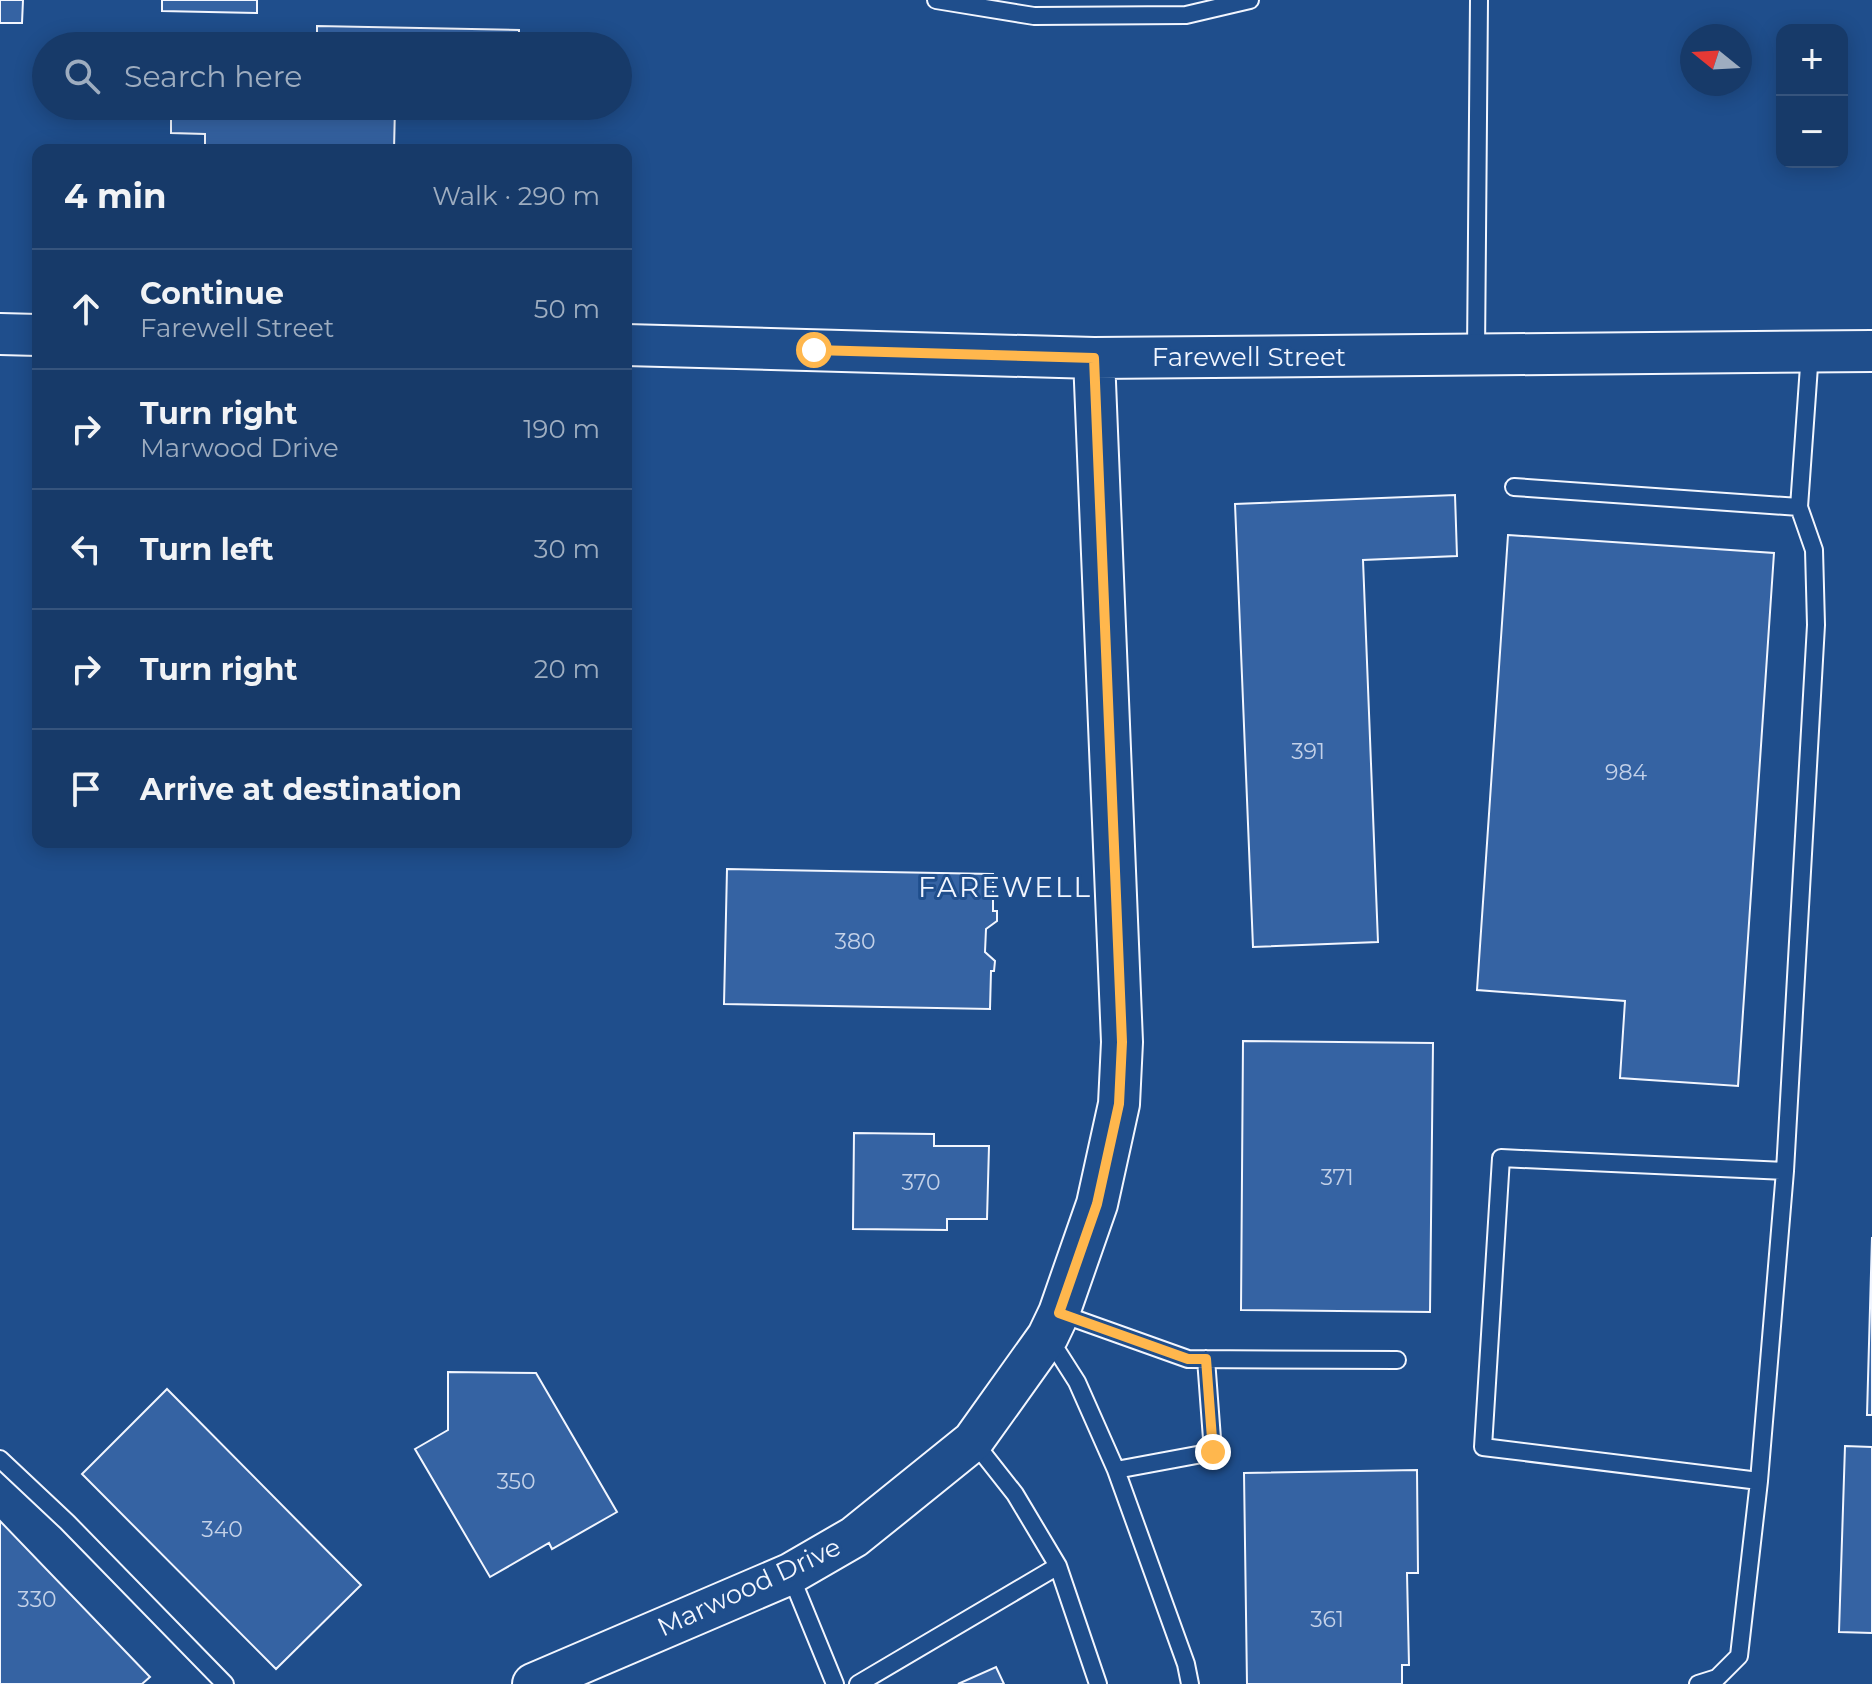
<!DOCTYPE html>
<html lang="en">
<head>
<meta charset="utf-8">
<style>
	body { margin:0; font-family:Montserrat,sans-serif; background:#20416f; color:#f1f3f6 }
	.controls { position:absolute; right:24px; top:24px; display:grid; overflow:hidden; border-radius:16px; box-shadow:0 4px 20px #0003 }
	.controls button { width:72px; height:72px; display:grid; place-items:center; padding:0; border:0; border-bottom:2px solid #36547d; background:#173a69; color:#f1f3f6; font:40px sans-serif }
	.compass { position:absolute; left:1680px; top:24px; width:72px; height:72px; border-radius:50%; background:#173a69; box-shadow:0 4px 20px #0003; rotate:288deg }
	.stop { position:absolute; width:24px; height:24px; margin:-18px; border:6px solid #ffb74d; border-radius:50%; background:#fff }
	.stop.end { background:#ffb74d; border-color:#fff; box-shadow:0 2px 8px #0008 }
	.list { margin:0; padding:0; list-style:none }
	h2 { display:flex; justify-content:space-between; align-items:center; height:104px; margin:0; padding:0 32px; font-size:34px }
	h2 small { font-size:26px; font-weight:400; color:#9eadc0 }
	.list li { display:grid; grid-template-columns:52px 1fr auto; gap:24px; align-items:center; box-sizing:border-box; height:120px; padding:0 32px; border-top:2px solid #36547d }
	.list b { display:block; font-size:30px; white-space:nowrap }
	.list p { margin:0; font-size:26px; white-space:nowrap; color:#9eadc0 }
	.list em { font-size:26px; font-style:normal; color:#9eadc0 }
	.icon { flex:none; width:44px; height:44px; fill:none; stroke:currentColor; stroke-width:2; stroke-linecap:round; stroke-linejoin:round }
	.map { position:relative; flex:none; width:1872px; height:1684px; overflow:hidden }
	.search { position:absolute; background:#173a69; box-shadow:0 4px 20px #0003; left:32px; top:32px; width:600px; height:88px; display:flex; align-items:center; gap:20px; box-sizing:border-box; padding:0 28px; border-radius:44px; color:#9eadc0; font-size:30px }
	.panel { position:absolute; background:#173a69; box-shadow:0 4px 20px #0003; left:32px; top:144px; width:600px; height:704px; border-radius:16px }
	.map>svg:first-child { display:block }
</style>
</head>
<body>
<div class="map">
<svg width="1872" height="1684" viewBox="0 0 1872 1684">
	<rect width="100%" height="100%" fill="#1f4e8c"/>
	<path fill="#3563a3" stroke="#f2f6ff" stroke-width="2" d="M0,0H23L22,23H0Z
		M162,0H257V13L162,11Z
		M317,26L519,30V46H317Z
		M171,106H395L394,150H205V134L171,133Z
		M1455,495L1457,556L1363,560L1378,942L1253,947L1235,504Z
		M1508,535L1774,553L1738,1086L1620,1078L1625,1001L1477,990Z
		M727,869L993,874V911H997V921L986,929L985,952L995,961L994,971H991L990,1009L724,1004Z
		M1243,1041L1433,1043L1430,1312L1241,1310Z
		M854,1133L934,1134V1146H989L987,1219H947V1230L853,1229Z
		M1872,1237V1415H1867Z
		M448,1372L536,1373L617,1512L552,1549L549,1543L490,1577L415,1449L448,1430Z
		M167,1389L361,1585L276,1669L82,1474Z
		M1845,1446L1872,1447V1633L1839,1632Z
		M1417,1470L1418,1573H1407L1409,1665H1402V1684H1247L1244,1473Z
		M0,1521L150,1677L142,1684H0Z
		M996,1667L1004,1684H958Z"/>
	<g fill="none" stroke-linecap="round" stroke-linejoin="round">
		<g stroke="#f2f6ff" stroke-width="20">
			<path id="service" d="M936,0L1034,16L1186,15L1250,0
				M1476,353L1479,0
				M1514,487L1799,507L1810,352
				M1059,1313L1188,1359L1397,1360
				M1049,1338L1077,1382L1116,1470L1186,1664L1190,1684
				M974,1442L1015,1494L1058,1566L1098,1684
				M0,1459L67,1522L225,1684
				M1116,1470L1213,1452L1206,1359
				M1759,1481L1785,1171
				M790,1574L835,1684
				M858,1684L1058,1566
				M1698,1684L1717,1678L1739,1656L1759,1481L1483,1447L1501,1158L1785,1171L1816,625L1814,550L1799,507"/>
		</g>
		<g stroke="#f2f6ff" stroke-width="44">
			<path id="tertiary" d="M0,334L38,335
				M626,345L1094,358L1872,351
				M533,1684L790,1574L854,1537L973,1441L1048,1336L1059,1313L1097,1204L1119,1104L1122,1042L1094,358"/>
		</g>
		<use href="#service" stroke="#1f4e8c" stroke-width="16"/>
		<use href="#tertiary" stroke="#1f4e8c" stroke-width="40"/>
	</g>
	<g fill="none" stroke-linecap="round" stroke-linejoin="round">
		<path stroke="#ffb74d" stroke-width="10" d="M814,350L1094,358L1122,1042L1119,1104L1097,1204L1059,1313L1188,1359H1206L1213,1452"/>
	</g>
	<g text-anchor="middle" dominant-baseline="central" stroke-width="6" stroke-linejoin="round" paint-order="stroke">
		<g font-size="22" fill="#c3d1e8">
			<text x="1308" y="751">391</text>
			<text x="1626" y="772">984</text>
			<text x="855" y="941">380</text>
			<text x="1337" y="1177">371</text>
			<text x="921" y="1182">370</text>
			<text x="516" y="1481">350</text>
			<text x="222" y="1529">340</text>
			<text x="37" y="1599">330</text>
			<text x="1327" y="1619">361</text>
		</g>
		<g font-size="26" fill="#f2f6ff" stroke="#1f4e8c">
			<text x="1249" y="357">Farewell Street</text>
			<text transform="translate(749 1587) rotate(-25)">Marwood Drive</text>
		</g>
		<g font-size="28" letter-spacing="2" fill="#f2f6ff" stroke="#1f4e8c">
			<text x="1005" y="887">FAREWELL</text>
		</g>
	</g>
</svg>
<div class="controls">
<button>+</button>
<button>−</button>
</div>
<svg class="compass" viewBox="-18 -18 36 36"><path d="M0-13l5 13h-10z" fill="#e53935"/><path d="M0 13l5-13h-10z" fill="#9eadc0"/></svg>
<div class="stop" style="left:814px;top:350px"></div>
<div class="stop end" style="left:1213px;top:1452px"></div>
<div class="search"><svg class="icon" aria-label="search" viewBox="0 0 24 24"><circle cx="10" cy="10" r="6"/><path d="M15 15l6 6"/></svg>Search here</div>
<section class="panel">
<h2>4 min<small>Walk · 290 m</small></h2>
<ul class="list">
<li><svg class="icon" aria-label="ahead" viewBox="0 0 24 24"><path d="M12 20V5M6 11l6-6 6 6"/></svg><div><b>Continue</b><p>Farewell Street</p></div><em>50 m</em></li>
<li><svg class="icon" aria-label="right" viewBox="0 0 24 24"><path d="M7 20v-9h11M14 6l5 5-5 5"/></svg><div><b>Turn right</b><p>Marwood Drive</p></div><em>190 m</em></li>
<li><svg class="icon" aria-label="left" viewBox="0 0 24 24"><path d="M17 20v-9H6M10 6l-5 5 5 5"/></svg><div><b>Turn left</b></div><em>30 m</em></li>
<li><svg class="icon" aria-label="right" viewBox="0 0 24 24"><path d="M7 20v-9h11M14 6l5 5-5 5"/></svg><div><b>Turn right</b></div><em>20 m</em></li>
<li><svg class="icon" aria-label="arrive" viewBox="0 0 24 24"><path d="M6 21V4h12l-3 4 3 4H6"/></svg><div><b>Arrive at destination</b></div></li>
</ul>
</section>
</div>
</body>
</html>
